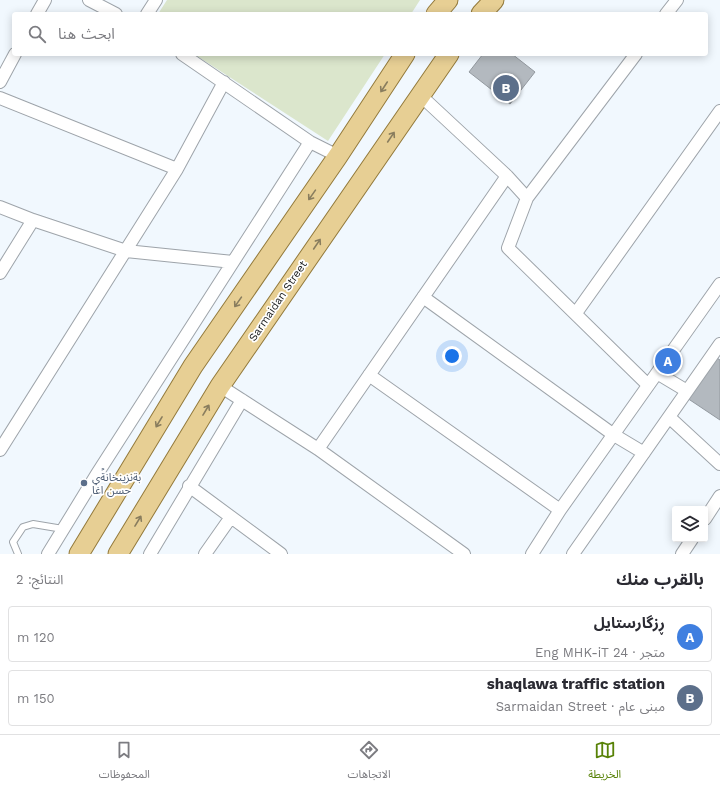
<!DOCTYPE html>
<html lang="ar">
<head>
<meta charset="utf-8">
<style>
	body { margin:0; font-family:"Work Sans","Noto Sans Arabic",sans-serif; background:#f7f7f7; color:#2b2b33; direction:rtl }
	.controls { position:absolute; right:12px; bottom:12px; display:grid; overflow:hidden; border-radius:4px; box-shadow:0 2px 10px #0003 }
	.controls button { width:36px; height:36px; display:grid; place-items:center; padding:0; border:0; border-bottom:1px solid #e1e1e2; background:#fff; color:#2b2b33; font:20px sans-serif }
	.you { position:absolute; left:452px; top:356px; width:14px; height:14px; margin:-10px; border:3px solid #fff; border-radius:50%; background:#1a73e8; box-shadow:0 0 0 6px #1a73e833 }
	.badge { display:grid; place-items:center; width:26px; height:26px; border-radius:50%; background:#588207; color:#fff; font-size:13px; font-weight:700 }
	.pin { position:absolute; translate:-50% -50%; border:2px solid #fff; box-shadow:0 1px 4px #0006 }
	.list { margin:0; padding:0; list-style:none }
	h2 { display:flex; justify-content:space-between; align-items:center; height:52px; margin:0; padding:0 16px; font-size:17px }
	h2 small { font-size:13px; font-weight:400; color:#7c7c81 }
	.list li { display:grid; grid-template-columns:26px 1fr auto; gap:12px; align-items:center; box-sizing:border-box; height:56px; margin:0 8px 8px; padding:0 8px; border:1px solid #e1e1e2; border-radius:4px }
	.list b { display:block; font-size:15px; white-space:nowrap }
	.list p { margin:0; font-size:13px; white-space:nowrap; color:#7c7c81 }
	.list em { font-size:13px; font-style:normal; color:#7c7c81 }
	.icon { flex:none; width:22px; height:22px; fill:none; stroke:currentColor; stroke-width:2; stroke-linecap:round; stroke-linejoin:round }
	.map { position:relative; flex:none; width:720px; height:554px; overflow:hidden; direction:ltr }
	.search { position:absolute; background:#fff; box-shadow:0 2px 10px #0003; left:12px; right:12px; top:12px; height:44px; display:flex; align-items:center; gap:10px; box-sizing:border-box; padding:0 14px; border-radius:4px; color:#7c7c81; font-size:15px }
	.sheet { height:180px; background:#fff }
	nav { display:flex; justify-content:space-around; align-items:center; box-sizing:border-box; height:56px; border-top:1px solid #e1e1e2; background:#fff; font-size:11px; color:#7c7c81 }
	nav a { display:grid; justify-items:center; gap:2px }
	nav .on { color:#588207 }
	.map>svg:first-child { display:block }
</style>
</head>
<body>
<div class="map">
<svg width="720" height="554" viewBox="0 0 720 554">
	<rect width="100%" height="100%" fill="#f1f8fe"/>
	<path fill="#dbe6cc" d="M167,0H420L411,14H158Z
		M194,54H385L328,141Z"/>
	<path fill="#b3b9bf" stroke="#93999f" d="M483,54H512L535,72L510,104L469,72Z
		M714,356L720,360V420L687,398Z"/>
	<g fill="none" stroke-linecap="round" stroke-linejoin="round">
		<g stroke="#9ea4aa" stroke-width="8">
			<path id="lane" d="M18,554L13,542L23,527L33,524L63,529"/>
		</g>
		<g stroke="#9ea4aa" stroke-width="14">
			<path id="street" d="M89,0L116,14
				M37,14L45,0
				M147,14L156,0
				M666,14L677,0
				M182,54L310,142L338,156
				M636,54L527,198L508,248L648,385
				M0,82L15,54
				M420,95L507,176L527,198
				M0,98L177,169
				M0,207L33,220L126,251L233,262
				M0,273L33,220
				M423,297L614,435L644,453
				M576,313L720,111
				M657,373L687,391
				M369,375L560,510
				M220,386L318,449L464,554
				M669,417L720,464
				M318,449L507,176
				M0,450L177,169L224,82
				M189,486L281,554
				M705,519L720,496
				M48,554L97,474L310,142
				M150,554L242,400
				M205,554L231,517
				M532,554L560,510L720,284
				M573,554L720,344
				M682,554L692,539"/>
		</g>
		<g stroke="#937a3c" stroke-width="21">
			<path id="primary" d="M436,14L448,0
				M481,14L494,0
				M79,554L193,366L338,156L405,54
				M118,554L220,386L449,54"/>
		</g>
		<use href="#lane" stroke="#fff" stroke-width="6"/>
		<use href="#street" stroke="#fff" stroke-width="12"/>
		<use href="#primary" stroke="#e7cf94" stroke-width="19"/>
	</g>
	<defs><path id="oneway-shaft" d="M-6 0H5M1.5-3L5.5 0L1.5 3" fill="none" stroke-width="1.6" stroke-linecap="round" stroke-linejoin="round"/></defs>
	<g stroke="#897d5e">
		<use href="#oneway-shaft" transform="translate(384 87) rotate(123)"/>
		<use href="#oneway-shaft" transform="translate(391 137) rotate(-56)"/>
		<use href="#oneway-shaft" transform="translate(312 195) rotate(125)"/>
		<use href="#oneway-shaft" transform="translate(317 244) rotate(-56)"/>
		<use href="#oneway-shaft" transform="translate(238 302) rotate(125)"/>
		<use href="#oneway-shaft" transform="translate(206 410) rotate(-59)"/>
		<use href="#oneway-shaft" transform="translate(159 422) rotate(121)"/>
		<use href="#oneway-shaft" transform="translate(138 521) rotate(-59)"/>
	</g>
	<circle fill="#5c6f8a" stroke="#fff" stroke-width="1.5" cx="84" cy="483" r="4"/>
	<g text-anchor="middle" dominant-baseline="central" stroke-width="3.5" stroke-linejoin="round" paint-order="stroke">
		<g font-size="11" fill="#16191b" stroke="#fff">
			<text transform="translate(278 301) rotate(-56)">Sarmaidan Street</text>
		</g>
		<g font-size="11" fill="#4e5e75" stroke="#fff" text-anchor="start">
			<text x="92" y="477">بةنزينخانةًي<tspan x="92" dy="13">حسن اغا</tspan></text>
		</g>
	</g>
</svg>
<div class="controls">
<button><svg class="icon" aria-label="layers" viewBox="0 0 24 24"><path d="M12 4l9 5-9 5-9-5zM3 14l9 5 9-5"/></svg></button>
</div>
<div class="you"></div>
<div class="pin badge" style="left:668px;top:361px;background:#3f7fe0">A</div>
<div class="pin badge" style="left:506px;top:88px;background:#5c6f8a">B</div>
<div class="search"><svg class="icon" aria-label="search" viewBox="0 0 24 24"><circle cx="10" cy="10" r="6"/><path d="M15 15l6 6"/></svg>ابحث هنا</div>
</div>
<section class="sheet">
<h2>بالقرب منك<small>النتائج: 2</small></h2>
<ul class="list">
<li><span class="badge" style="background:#3f7fe0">A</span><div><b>ڕزگارستایل</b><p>متجر · Eng MHK-iT 24</p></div><em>120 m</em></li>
<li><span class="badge" style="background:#5c6f8a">B</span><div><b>shaqlawa traffic station</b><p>مبنى عام · Sarmaidan Street</p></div><em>150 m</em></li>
</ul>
</section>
<nav>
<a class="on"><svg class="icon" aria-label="map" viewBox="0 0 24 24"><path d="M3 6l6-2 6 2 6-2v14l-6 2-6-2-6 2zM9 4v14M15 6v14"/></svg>الخريطة</a>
<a><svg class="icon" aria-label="directions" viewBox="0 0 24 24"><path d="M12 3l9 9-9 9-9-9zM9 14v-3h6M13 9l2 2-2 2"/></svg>الاتجاهات</a>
<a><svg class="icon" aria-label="saved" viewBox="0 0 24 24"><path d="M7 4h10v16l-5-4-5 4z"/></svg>المحفوظات</a>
</nav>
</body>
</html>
